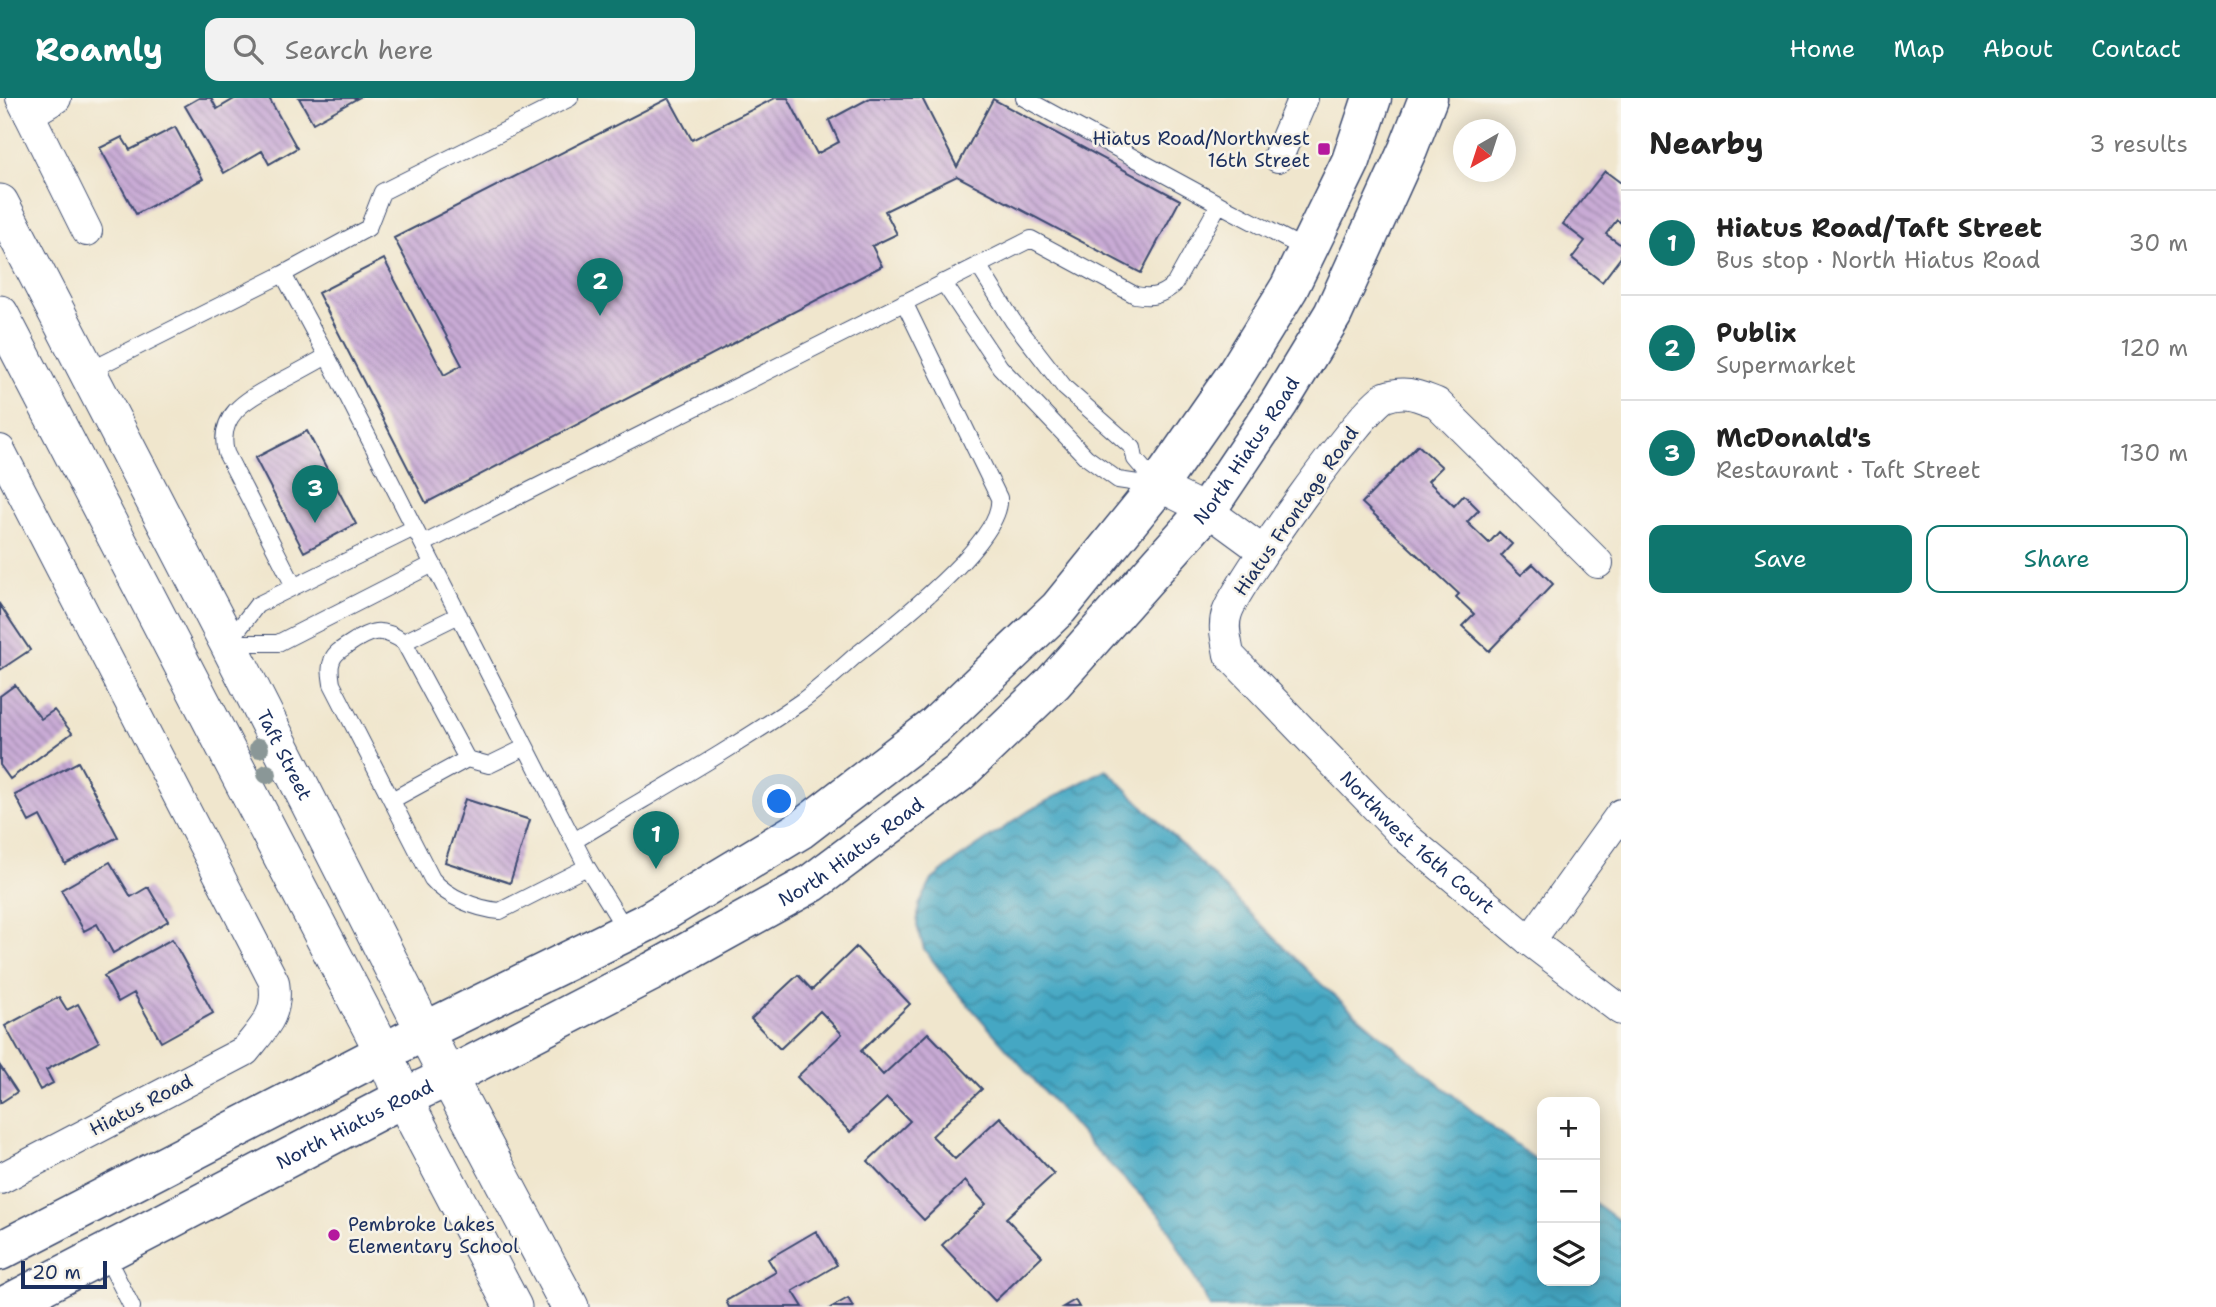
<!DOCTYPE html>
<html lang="en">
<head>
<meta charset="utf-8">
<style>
	body { margin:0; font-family:"Shantell Sans",sans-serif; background:#f2f2f2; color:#222 }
	.controls { position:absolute; right:21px; bottom:21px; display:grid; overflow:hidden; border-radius:14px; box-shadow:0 4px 18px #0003 }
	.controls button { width:63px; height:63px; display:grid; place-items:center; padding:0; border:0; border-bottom:2px solid #e0e0e0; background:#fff; color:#222; font:35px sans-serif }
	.compass { position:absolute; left:1453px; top:21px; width:63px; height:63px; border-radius:50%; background:#fff; box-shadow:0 4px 18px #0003; rotate:219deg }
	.scale { position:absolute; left:21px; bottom:18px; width:86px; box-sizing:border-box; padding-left:7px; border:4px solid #1b2f5e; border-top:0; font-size:19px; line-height:24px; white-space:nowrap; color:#1b2f5e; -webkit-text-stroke:5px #f7f3e8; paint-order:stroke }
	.you { position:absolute; left:780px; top:704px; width:24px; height:24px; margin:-18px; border:5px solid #fff; border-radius:50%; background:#1a73e8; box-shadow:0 0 0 10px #1a73e833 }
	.badge { display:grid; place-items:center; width:46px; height:46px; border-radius:50%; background:#0f766e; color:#fff; font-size:23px; font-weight:700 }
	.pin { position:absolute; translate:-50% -58px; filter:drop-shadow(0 2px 4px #0008) }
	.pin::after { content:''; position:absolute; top:37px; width:24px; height:21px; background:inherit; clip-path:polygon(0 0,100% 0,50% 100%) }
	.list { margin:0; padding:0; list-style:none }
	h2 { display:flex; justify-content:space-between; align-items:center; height:91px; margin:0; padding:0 28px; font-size:30px }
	h2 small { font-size:23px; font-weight:400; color:#767676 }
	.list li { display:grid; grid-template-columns:46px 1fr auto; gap:21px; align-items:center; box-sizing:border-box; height:105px; padding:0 28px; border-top:2px solid #e0e0e0 }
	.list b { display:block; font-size:26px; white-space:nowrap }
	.list p { margin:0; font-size:23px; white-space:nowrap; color:#767676 }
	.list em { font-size:23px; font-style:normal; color:#767676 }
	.actions { display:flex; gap:14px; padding:21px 28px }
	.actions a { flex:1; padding:16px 0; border:2px solid #0f766e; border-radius:14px; text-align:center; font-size:24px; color:#0f766e }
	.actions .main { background:#0f766e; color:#fff }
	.icon { flex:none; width:38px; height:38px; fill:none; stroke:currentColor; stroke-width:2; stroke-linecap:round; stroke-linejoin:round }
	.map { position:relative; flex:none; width:1621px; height:1209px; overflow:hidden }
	header { display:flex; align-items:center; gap:42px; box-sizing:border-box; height:98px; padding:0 35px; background:#0f766e; color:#fff }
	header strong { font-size:33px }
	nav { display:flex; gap:38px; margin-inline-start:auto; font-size:24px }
	.search { width:490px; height:63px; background:#f2f2f2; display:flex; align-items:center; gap:18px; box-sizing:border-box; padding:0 24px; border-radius:14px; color:#767676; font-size:26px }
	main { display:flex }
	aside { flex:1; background:#fff }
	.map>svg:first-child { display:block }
</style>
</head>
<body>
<header>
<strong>Roamly</strong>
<div class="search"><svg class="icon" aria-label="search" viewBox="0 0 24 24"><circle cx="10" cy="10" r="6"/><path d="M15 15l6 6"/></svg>Search here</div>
<nav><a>Home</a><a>Map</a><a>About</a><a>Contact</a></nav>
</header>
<main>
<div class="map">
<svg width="1621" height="1209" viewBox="0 0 1621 1209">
	<defs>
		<pattern id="water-waves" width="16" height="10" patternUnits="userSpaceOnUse" patternTransform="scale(1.75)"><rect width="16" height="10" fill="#44a7c3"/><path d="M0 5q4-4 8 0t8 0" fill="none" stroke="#3888a2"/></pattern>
		<pattern id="building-back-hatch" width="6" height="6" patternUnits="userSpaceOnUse" patternTransform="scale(1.75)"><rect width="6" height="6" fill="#c9abd5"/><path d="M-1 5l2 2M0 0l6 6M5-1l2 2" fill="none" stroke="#a28cb0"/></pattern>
	</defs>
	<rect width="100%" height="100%" fill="#f7f3e8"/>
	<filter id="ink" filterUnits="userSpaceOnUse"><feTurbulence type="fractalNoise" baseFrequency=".0143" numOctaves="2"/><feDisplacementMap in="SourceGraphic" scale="14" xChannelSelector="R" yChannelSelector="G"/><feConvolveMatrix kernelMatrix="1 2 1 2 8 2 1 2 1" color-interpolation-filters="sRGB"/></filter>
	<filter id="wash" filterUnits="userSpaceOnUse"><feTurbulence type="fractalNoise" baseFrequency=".00686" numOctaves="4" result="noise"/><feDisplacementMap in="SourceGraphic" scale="28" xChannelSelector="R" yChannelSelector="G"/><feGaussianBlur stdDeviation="1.57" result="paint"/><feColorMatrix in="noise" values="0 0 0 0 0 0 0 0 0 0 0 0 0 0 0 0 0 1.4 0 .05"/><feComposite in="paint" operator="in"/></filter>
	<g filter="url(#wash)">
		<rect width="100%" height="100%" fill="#f0e6cd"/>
		<path fill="url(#water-waves)" stroke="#306b90" stroke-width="2" d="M1106,671L1321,886L1399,953L1497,1033L1542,1066V1183H1595V1105L1621,1124V1209H1210L1162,1119L1090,1046L952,888L924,851L917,828L919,807L932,782L954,764L1030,712Z"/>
		<g id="blocks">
			<path fill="url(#building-back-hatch)" d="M199,0H211L217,11L236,0H269L297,50L269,66L262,53L224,75L185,8Z
				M299,0H358L313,25Z
				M669,0L692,42L775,0H788L817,56L839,44L829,22L870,0H922L957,69L993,1L1180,102L1141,175L957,78L885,113L897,136L872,148L882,168L426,405L318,195L384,161L444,277L462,267L394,140Z
				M175,29L203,81L136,116L100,50L122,39L130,52Z
				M1605,73L1621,85V125L1617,122L1606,136L1621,147V159L1602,184L1572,160L1585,143L1563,126Z
				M307,333L356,426L304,454L255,360Z
				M1418,347L1442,369L1428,383L1454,408L1464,397L1479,412L1467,424L1489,445L1499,434L1512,446L1501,458L1521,477L1533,466L1553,486L1489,553L1462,528L1474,516L1456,499L1459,496L1362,405Z
				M0,507L30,552L0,572Z
				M15,587L41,621L54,612L72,635L10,681L0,667V598Z
				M78,664L118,739L65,766L40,718L29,724L15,697Z
				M465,701L530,722L510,785L445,764Z
				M110,764L131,799L148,789L168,823L113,855L97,826L84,833L61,792Z
				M172,841L213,915L161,944L134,895L118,904L104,878Z
				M856,849L910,906L861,953L883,977L928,935L982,991L932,1038L955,1061L1000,1019L1054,1076L1006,1120L1042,1158L995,1203L942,1147L986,1106L965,1083L924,1122L868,1063L910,1023L887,1000L850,1034L797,979L842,936L820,913L780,951L751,921L798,877L812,892Z
				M59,899L67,912L78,906L99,944L46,972L53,985L40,992L5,928Z
				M0,968L17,994L0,1005Z
				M816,1133L837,1167L793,1193L803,1209H729L726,1203L776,1174L768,1161Z
				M848,1200L853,1209H832Z
				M1075,1202L1079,1209H1063Z"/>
		</g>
	</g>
	<g filter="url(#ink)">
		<use href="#blocks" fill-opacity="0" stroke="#3b4a6f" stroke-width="2"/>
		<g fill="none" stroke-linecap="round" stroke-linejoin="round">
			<g stroke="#3b4a6f" stroke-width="18">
				<path id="service" d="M1024,0L1219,106
					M283,176L368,130L382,94L570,0
					M943,184L1000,269L1086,359L1118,382L1158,388L1135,361L1133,350L1065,290L1013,223L978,167
					M87,274L283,176L327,258L587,769L627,834
					M423,446L1031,141L1135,197C1152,200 1160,198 1174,187L1219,106L1307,152
					M294,488L226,355C216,315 250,300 279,284C295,276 311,267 327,258
					M459,517L404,544C381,528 370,532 348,547C342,551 334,555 332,563C329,570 331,578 332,586L432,781C447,799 476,811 500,813L587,769
					M404,544L467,661
					M228,545H278L433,466
					M228,545L257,507L414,430
					M392,702L467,661L489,667L526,649
					M574,743C650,697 729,653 802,603C821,589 838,573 855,558C888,532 1004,442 999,400L904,204
					M105,1156L132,1209"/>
			</g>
			<g stroke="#3b4a6f" stroke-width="32">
				<g id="minor">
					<path d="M21,0L87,133"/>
					<path d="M29,16L56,0"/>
					<path d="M1278,59L1303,0"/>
					<path d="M0,352L274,884C279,917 264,929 245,953L0,1081"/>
					<path d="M1158,388L1207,412L1263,453"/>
					<path id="s1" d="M1598,465L1437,305C1418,298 1406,291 1385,299C1365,306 1235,488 1227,515C1222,529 1227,543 1229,557L1402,736L1530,843L1621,912"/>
					<path d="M1530,843L1621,716"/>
				</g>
			</g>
			<g stroke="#3b4a6f" stroke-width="39">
				<g id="tertiary">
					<path id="s2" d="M0,105L228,545L448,979L570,1209"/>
					<path d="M0,216L384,955L403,1000L513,1209"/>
				</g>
			</g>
			<g stroke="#3b4a6f" stroke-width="41">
				<g id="secondary">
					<path d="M0,1153L425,933L649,823L800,732L934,629L1059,510L1158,388L1236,276L1289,190L1351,63L1372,0"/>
					<path id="s3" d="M2,1209L403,1000L448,979L653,873L812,785L959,675L1053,585L1207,412L1279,305L1333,216L1408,51L1428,0"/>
				</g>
			</g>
			<use href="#service" stroke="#fff" stroke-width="16"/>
			<use href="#minor" stroke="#fff" stroke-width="30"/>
			<use href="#tertiary" stroke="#fff" stroke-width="37"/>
			<use href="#secondary" stroke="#fff" stroke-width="38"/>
		</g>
		<g fill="#8a9797">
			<circle cx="259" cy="650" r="10"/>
			<circle cx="267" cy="676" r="10"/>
		</g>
	</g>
	<g fill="#b5179e" stroke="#f7f3e8" stroke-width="2.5">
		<rect x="1317" y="44" width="14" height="14" rx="3.5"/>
		<circle cx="334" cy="1137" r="7"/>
	</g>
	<g text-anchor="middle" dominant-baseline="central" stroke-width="5" stroke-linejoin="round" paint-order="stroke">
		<g font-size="19" fill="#1b2f5e" stroke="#f7f3e8" text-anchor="end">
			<text x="1310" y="40">Hiatus Road/Northwest<tspan x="1310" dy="22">16th Street</tspan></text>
			<text x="348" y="1126" text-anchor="start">Pembroke Lakes<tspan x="348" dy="22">Elementary School</tspan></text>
		</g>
		<g font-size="19" fill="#1b2f5e" stroke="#f7f3e8">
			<text stroke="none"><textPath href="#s3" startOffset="1531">North Hiatus Road</textPath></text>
			<text transform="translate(1296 413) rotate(-55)">Hiatus Frontage Road</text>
			<text stroke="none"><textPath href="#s2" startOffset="621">Taft Street</textPath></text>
			<text stroke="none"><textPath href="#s1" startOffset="858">Northwest 16th Court</textPath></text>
			<text stroke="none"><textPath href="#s3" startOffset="964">North Hiatus Road</textPath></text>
			<text transform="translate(141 1007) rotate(-27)">Hiatus Road</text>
			<text stroke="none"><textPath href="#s3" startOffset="397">North Hiatus Road</textPath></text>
		</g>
	</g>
</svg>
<div class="controls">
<button>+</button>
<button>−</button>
<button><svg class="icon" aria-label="layers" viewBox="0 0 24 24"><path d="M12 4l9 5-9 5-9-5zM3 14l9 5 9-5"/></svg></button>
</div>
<svg class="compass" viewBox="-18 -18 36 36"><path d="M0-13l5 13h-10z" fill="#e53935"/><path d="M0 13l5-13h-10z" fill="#767676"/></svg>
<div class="scale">20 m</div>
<div class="you"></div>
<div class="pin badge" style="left:656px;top:771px">1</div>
<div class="pin badge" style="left:600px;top:218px">2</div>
<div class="pin badge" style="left:315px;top:425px">3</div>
</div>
<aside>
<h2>Nearby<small>3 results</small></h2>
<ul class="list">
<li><span class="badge">1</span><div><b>Hiatus Road/Taft Street</b><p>Bus stop · North Hiatus Road</p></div><em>30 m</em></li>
<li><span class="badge">2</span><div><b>Publix</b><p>Supermarket</p></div><em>120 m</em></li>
<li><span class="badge">3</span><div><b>McDonald's</b><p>Restaurant · Taft Street</p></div><em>130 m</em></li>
</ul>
<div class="actions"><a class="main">Save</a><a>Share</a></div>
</aside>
</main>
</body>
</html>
